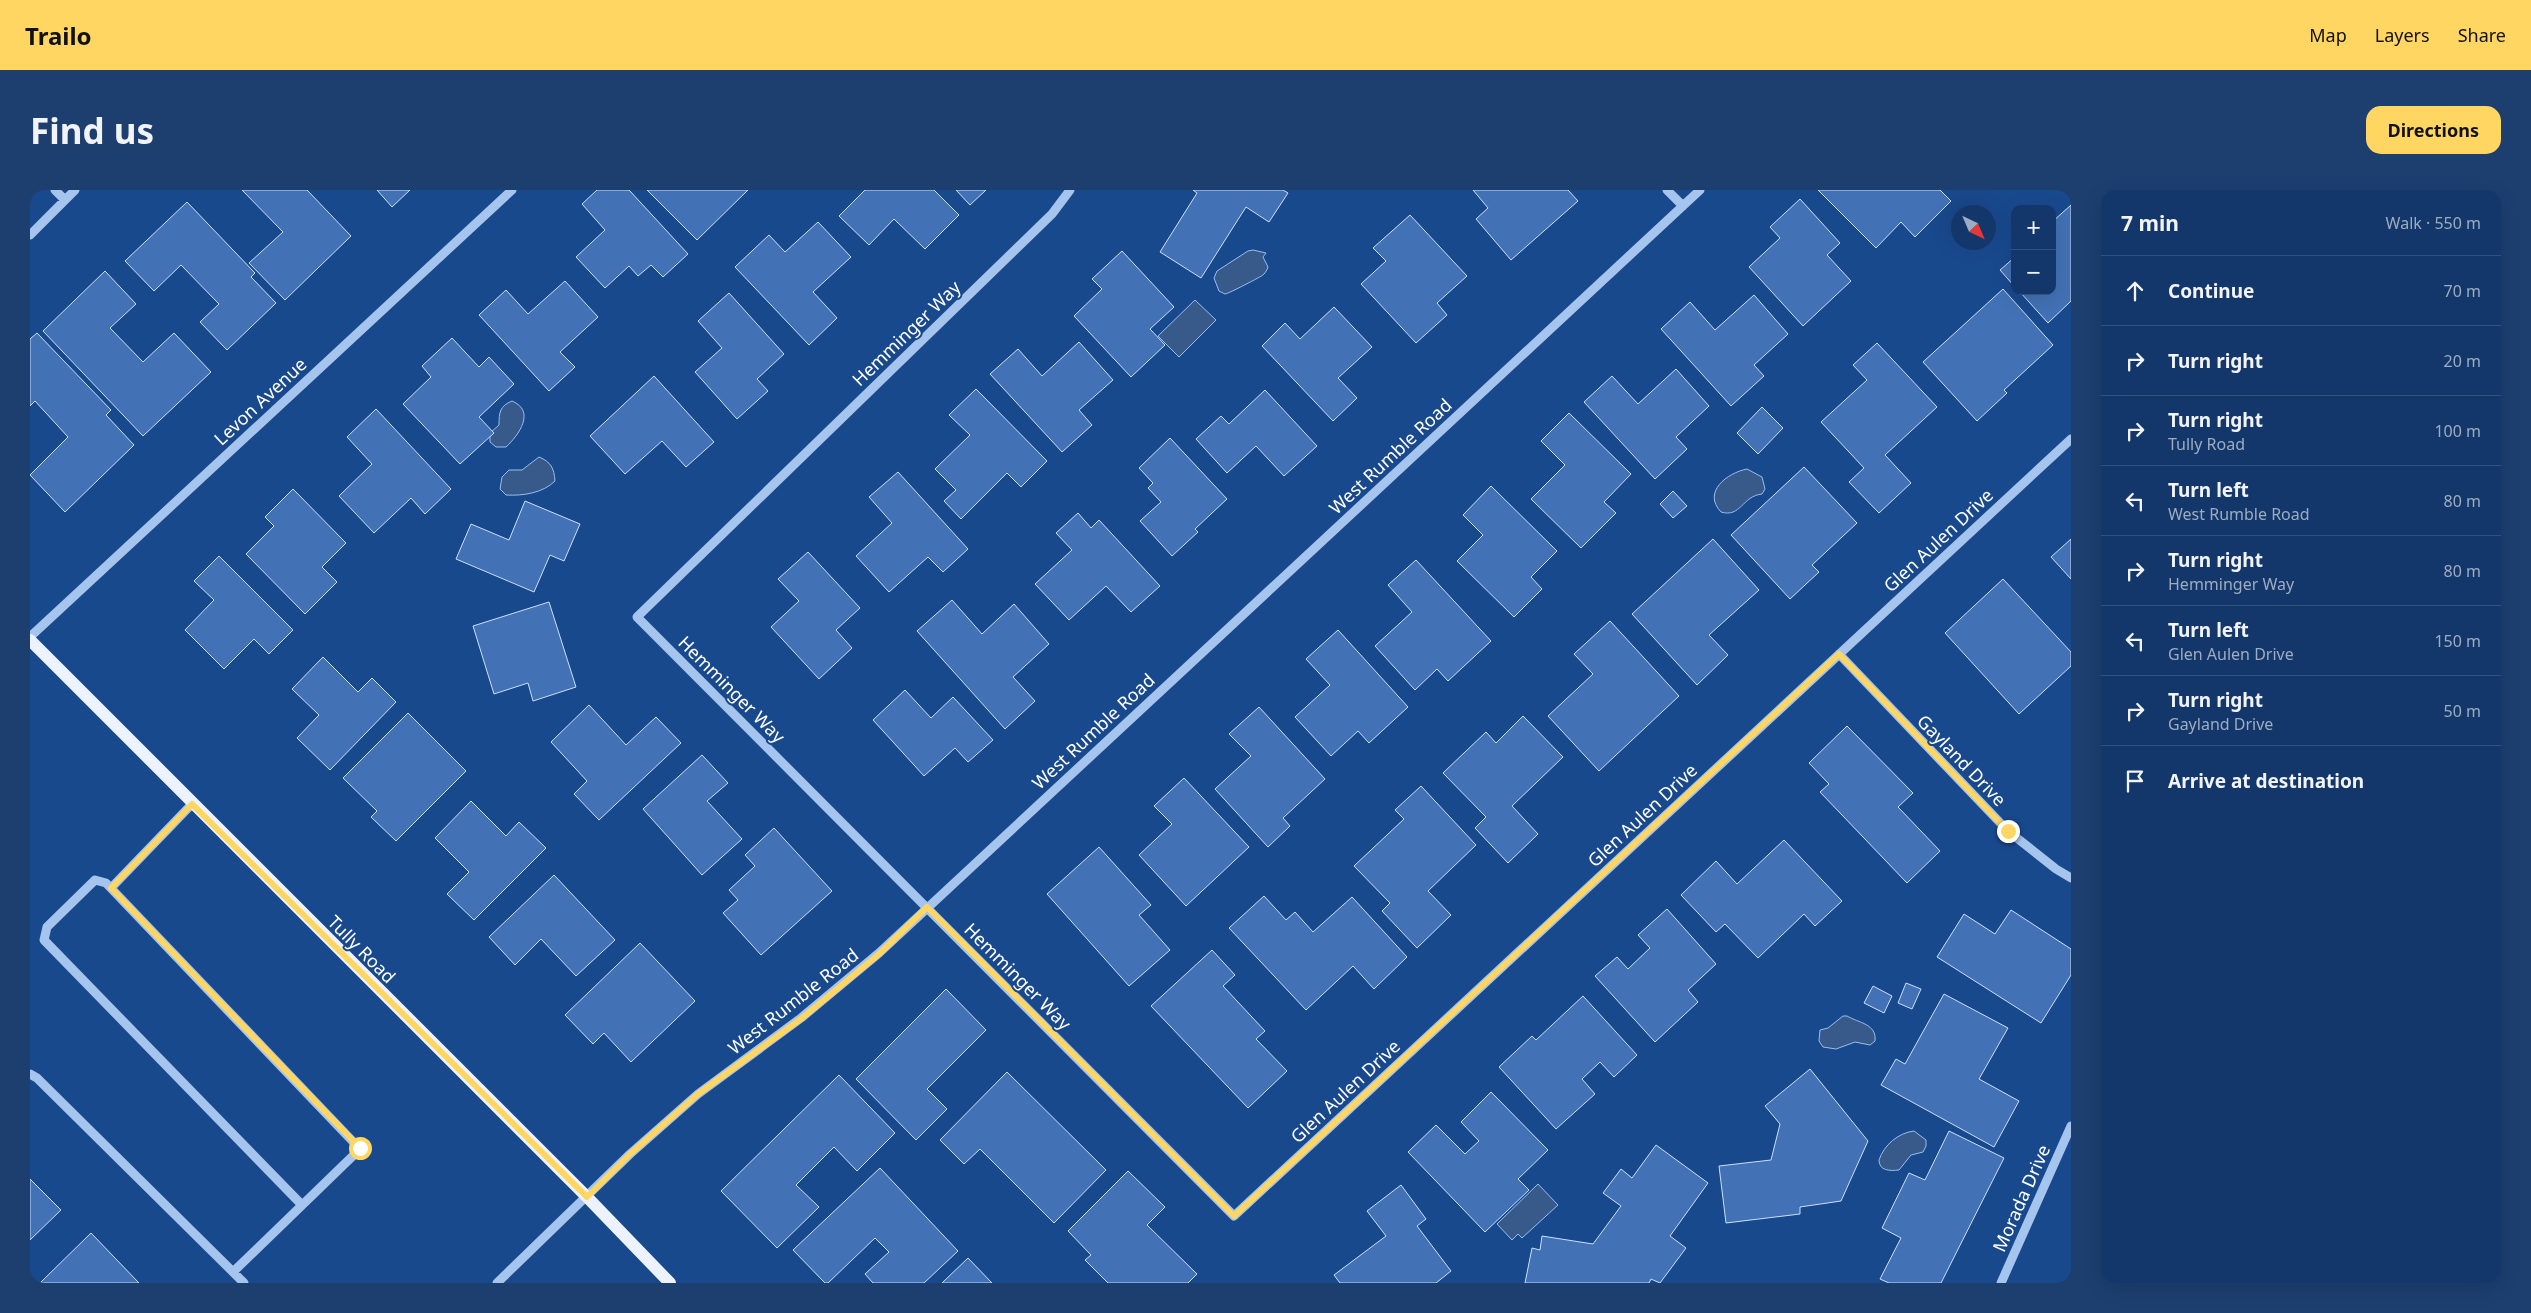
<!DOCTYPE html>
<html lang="en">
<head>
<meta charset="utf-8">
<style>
	body { margin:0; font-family:"Noto Sans",sans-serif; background:#1c3f70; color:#f1f3f6 }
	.controls { position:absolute; right:15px; top:15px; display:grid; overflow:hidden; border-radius:10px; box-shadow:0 5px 20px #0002 }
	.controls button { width:45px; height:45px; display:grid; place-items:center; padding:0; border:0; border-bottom:1px solid #32517e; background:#13376a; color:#f1f3f6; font:25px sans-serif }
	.compass { position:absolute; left:1921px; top:15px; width:45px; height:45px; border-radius:50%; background:#13376a; box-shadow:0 5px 20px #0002; rotate:136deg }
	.stop { position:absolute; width:15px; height:15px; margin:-11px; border:4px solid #ffd662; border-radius:50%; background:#fff }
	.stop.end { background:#ffd662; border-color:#fff; box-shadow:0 1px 5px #0008 }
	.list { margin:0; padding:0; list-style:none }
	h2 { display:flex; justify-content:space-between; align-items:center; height:65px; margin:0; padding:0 20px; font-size:21px }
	h2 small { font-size:16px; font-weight:400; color:#9dacc1 }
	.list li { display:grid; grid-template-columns:32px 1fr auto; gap:15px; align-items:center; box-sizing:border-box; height:70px; padding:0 20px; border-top:1px solid #32517e }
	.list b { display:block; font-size:19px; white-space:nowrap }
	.list p { margin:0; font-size:16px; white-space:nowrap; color:#9dacc1 }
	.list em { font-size:16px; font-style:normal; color:#9dacc1 }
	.icon { flex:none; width:28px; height:28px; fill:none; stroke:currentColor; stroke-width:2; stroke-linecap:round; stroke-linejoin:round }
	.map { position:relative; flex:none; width:2041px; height:1093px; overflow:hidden; border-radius:15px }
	header { display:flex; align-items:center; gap:30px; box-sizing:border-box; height:70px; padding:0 25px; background:#ffd662; color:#111 }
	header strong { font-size:24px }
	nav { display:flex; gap:28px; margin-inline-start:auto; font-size:18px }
	.intro { display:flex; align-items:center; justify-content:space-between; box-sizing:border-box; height:120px; padding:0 30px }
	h1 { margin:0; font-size:35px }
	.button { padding:12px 22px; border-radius:15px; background:#ffd662; color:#111; font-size:18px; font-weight:700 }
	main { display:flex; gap:30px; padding:0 30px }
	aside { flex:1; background:#13376a; border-radius:15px; box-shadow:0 5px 20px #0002 }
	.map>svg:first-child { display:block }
</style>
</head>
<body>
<header>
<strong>Trailo</strong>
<nav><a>Map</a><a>Layers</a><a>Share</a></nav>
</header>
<div class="intro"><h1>Find us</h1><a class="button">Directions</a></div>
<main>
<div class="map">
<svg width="2041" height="1093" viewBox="0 0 2041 1093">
	<rect width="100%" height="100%" fill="#19498d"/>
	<path fill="#375a8b" stroke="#98bff0" d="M1223,60L1236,63L1233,67L1238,77C1237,80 1236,82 1233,85C1232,86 1198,104 1195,104L1189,101L1184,88L1187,81L1218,61Z
		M1165,110L1186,130L1149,167L1128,146Z
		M482,211C506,221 489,245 476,257H466L460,252V243L469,235C469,222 470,216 482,211Z
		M509,267C521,272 524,278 525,291C513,303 493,306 476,305L470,299L472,287L479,280H492Z
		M1717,279L1732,287L1735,299L1732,304C1712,306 1711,328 1691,322C1672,302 1697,283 1717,279Z
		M1813,826H1817C1829,833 1847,834 1845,851L1840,855L1825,852L1806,859L1793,857L1789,851L1790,840L1798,838Z
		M1884,941L1896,950V956L1893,962L1881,965L1869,980C1860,981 1849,981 1849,970C1854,955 1868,943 1884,941Z
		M1508,994L1528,1015L1492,1048L1488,1044L1482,1050L1467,1034Z"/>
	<path fill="#4272b5" stroke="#cbdffa" d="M212,0H277L321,46L255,110L219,73L253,42Z
		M347,0H380L362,17Z
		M567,0H599L658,64L633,87L621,75L608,86L599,76L575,98L546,67L575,40L552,14Z
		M617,0H718L667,50Z
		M835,0H904L929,25L895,59L864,29L839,55L809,26Z
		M926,0H956L940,15Z
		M1163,0H1253L1258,3L1239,32L1216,17L1171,88L1130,62L1167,3Z
		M1443,0H1538L1548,11L1481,70L1446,29L1458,18Z
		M1788,0H1910L1921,11L1885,47L1871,32L1846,58Z
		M1770,9L1810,53L1797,65L1821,91L1773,136L1719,77L1750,48L1740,37Z
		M157,12L225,83L221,87L246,113L197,160L170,132L189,114L151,75L124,101L95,71Z
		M2041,15V111L2018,133L1989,101H2022V32Z
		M1380,25L1437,86L1407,113L1417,125L1386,153L1331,94L1356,71L1343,58Z
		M788,32L821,67L783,102L807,128L779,155L705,77L739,45L755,62Z
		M1092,61L1144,117L1120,139L1135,155L1101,187L1044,126L1072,99L1062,89Z
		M1985,67V97L1970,80Z
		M75,81L106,114L80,138L113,172L144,143L181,182L113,246L13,141Z
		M535,91L568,127L530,162L545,177L519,201L449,125L476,100L498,124Z
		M1973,99L2023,155L1974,200L1977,203L1947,231L1893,172Z
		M699,103L754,164L727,189L738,201L707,229L665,182L692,158L668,131Z
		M1724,105L1758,144L1724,175L1734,186L1701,216L1631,139L1660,112L1685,140Z
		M1304,117L1342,157L1308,188L1327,208L1303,231L1232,156L1255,133L1270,149Z
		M7,143L81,220L76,225L104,255L35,322L0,285L38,247L5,211L0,216V149Z
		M422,148L449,177L459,167L484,194L449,227L464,243L430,274L373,214L401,187L392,176Z
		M1049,152L1083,190L1049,220L1062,235L1032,262L960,184L988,159L1012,186Z
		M1847,153L1907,217L1855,265L1881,293L1849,323L1819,292L1834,278L1791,232L1837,190L1823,175Z
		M1646,179L1679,216L1646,247L1657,259L1625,289L1554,212L1582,186L1608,214Z
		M624,186L684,252L656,277L632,251L595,284L560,246Z
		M946,199L1017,271L991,297L977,283L931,329L914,311L926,300L905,279L940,245L919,225Z
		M1235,200L1287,256L1254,286L1226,256L1197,283L1166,249L1191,226L1199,234Z
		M1732,217L1753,238L1728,264L1707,243Z
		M346,219L421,299L395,324L381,308L344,343L309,306L342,274L317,247Z
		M1539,223L1601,284L1574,312L1586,323L1551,358L1501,309L1535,275L1511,251Z
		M1140,248L1197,309L1165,339L1168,342L1142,366L1110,331L1131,312L1118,298L1123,293L1109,278Z
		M1774,277L1827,333L1782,375L1789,382L1760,409L1701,345Z
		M868,282L938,359L913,382L898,367L859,402L826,366L862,333L839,307Z
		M1461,296L1527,361L1501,387L1512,399L1484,427L1427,371L1453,345L1433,325Z
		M263,299L316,353L292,377L307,392L275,424L216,364L244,336L235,327Z
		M1643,301L1657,316L1643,328L1630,314Z
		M495,311L550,334L534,371L520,365L504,402L426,369L441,334L479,350Z
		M1048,323L1061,338L1069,330L1130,396L1101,422L1076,396L1039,430L1005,394L1042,360L1026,343Z
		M1683,349L1729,400L1679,445L1698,465L1667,495L1602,424Z
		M2041,349V389L2021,367Z
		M778,362L830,418L806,440L822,458L789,489L741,437L769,411L748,389Z
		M189,366L263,440L239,464L224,449L194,479L155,440L184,410L164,391Z
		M1386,370L1461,451L1418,491L1407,479L1385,500L1345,456L1382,422L1358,395Z
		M1973,389L2041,462V476L1989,524L1915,443Z
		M922,410L952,444L984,414L1019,454L983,487L1005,511L975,539L887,441Z
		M519,412L546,497L503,511L498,493L464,504L443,436Z
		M1580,431L1649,506L1569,581L1518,526L1563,484L1544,464Z
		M1308,440L1378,517L1339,553L1328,541L1301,566L1265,527L1300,495L1276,469Z
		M293,467L328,502L342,488L366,512L300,580L267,548L289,525L262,499Z
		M875,500L901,528L923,507L963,550L938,572L925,558L894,586L843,530Z
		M559,515L596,555L626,527L651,553L569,630L544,604L557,591L521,552Z
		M1229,517L1295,589L1253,628L1260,636L1238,657L1185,599L1221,566L1199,544Z
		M378,523L436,581L366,651L341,627L347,621L313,588Z
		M1493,526L1533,567L1482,616L1508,644L1478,673L1445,638L1456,627L1413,583L1456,542L1466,553Z
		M1817,536L1883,603L1868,617L1910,661L1877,693L1790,602L1799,594L1779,573Z
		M672,565L698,593L677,611L712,649L672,685L613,619Z
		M1154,588L1219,657L1156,716L1109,665L1142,634L1124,616Z
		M1391,596L1446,655L1398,701L1421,725L1387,758L1352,721L1360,713L1324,676L1374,629L1365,620Z
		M441,611L476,646L489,632L516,658L444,730L417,704L439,682L405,648Z
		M744,638L802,701L731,765L693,723L708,710L699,700L725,676L715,665Z
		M1754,650L1812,711L1785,736L1774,724L1728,768L1695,734L1686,742L1651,705L1686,671L1707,694Z
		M1069,657L1121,715L1109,725L1140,760L1099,796L1017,704Z
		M524,685L585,750L546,786L511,749L485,775L459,747Z
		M1234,706L1256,730L1265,722L1283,742L1322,707L1377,767L1344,799L1323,776L1276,820L1199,738Z
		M1637,719L1686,774L1658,800L1668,812L1625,852L1565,786L1587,767L1598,779L1620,758L1608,745Z
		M1981,720L2041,759V785L2011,833L1907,767L1934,724L1965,744Z
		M610,753L665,811L601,872L574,843L563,854L535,825Z
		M1182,760L1205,785L1193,796L1235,841L1226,849L1257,881L1218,918L1121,816Z
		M1876,793L1891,799L1882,819L1868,813Z
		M1843,796L1862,806L1854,823L1834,813Z
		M916,799L956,840L897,899L917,919L886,950L826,889Z
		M1914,804L1978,838L1949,889L1989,911L1964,957L1851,895L1866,869L1875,874Z
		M1553,806L1607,865L1584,887L1570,872L1552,889L1565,904L1526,939L1469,877L1502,846L1506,850Z
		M1780,879L1838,951L1811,1011L1770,1017V1024L1696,1033L1689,976L1741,970L1750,934L1735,916Z
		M977,882L1076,980L1024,1033L950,959L934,974L910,950Z
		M809,885L865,943L827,981L804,957L766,995L789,1017L747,1058L691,1001Z
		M1461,902L1518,960L1488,989L1499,1000L1455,1042L1378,962L1406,935L1435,964L1449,951L1431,932Z
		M1919,941L1974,968L1911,1093H1859L1850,1089L1871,1048L1852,1038L1879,983L1895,990Z
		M1626,955L1678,993L1640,1046L1656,1058L1630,1093L1621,1089L1619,1093H1495L1502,1058L1510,1060L1512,1046L1563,1054L1591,1016L1573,1003L1591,979L1602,988Z
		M850,978L928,1061L894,1093H843L835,1084L859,1062L845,1048L798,1093H795L763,1060Z
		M1098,981L1135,1017L1117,1035L1167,1084L1158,1093H1078L1055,1070L1061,1065L1038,1041Z
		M0,989L31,1020L0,1050Z
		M1371,995L1396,1029L1387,1036L1421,1081L1406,1093H1310L1304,1085L1356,1046L1337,1021Z
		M61,1043L109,1093H10Z
		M938,1068L962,1093H912Z"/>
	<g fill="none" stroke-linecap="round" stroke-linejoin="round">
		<path stroke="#a5c4ee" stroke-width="9" d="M25,0L35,10
			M1040,0L1022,24L607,427L1204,1026L2041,249
			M1637,0L1653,16
			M0,45L45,0
			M0,447L482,0
			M1809,464L1978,641L2026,679L2041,688
			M81,698L162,614
			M0,884L7,888L203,1082
			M214,1093L203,1082L330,959L76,693L65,690L17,737L14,750L272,1015
			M467,1093L600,964L668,904L771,828L849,763L1670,0
			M1971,1093L2041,936"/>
		<path stroke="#ecf3ff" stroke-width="12" d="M0,450L557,1007L640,1093"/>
	</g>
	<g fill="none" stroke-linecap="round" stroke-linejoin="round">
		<path stroke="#ffd662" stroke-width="6" d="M330,958L81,698L162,614L557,1007L600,964L668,904L772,828L849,764L897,717L1204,1026L1809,464L1978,641"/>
	</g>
	<g text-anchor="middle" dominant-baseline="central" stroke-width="4" stroke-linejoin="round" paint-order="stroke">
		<g font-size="18" fill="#fff" stroke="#19498d">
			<text transform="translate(876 143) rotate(-44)">Hemminger Way</text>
			<text transform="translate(230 211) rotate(-43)">Levon Avenue</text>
			<text transform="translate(1360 266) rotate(-43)">West Rumble Road</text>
			<text transform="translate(1908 350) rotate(-43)">Glen Aulen Drive</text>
			<text transform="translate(702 499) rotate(45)">Hemminger Way</text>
			<text transform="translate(1063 541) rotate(-43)">West Rumble Road</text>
			<text transform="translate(1932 570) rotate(46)">Gayland Drive</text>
			<text transform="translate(1612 625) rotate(-43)">Glen Aulen Drive</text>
			<text transform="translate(332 759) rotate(45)">Tully Road</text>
			<text transform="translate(988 786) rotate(45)">Hemminger Way</text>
			<text transform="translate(763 811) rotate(-38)">West Rumble Road</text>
			<text transform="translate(1315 901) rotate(-43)">Glen Aulen Drive</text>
			<text transform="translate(1991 1008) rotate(-66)">Morada Drive</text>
		</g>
	</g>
</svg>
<div class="controls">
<button>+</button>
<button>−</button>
</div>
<svg class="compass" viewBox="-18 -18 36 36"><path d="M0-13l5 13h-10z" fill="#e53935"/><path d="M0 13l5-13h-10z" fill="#9dacc1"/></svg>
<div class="stop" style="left:330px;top:958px"></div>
<div class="stop end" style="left:1978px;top:641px"></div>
</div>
<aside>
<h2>7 min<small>Walk · 550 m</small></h2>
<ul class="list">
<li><svg class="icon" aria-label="ahead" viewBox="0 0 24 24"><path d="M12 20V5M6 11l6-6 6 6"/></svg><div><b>Continue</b></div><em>70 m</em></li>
<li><svg class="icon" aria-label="right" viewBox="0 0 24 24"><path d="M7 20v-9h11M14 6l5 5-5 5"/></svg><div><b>Turn right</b></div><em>20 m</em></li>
<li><svg class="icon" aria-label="right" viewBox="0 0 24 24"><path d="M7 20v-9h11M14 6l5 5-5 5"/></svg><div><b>Turn right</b><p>Tully Road</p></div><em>100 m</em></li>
<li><svg class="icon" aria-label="left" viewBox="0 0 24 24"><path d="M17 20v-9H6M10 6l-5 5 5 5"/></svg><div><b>Turn left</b><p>West Rumble Road</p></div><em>80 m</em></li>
<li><svg class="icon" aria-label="right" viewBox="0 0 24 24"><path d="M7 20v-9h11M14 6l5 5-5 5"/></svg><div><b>Turn right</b><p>Hemminger Way</p></div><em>80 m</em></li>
<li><svg class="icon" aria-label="left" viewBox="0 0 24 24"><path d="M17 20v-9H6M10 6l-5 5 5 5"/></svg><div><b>Turn left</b><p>Glen Aulen Drive</p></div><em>150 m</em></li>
<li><svg class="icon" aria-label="right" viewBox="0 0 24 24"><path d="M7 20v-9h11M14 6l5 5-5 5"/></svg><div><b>Turn right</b><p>Gayland Drive</p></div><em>50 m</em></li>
<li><svg class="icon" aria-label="arrive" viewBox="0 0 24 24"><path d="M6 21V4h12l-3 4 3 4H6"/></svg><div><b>Arrive at destination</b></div></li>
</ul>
</aside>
</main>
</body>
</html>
